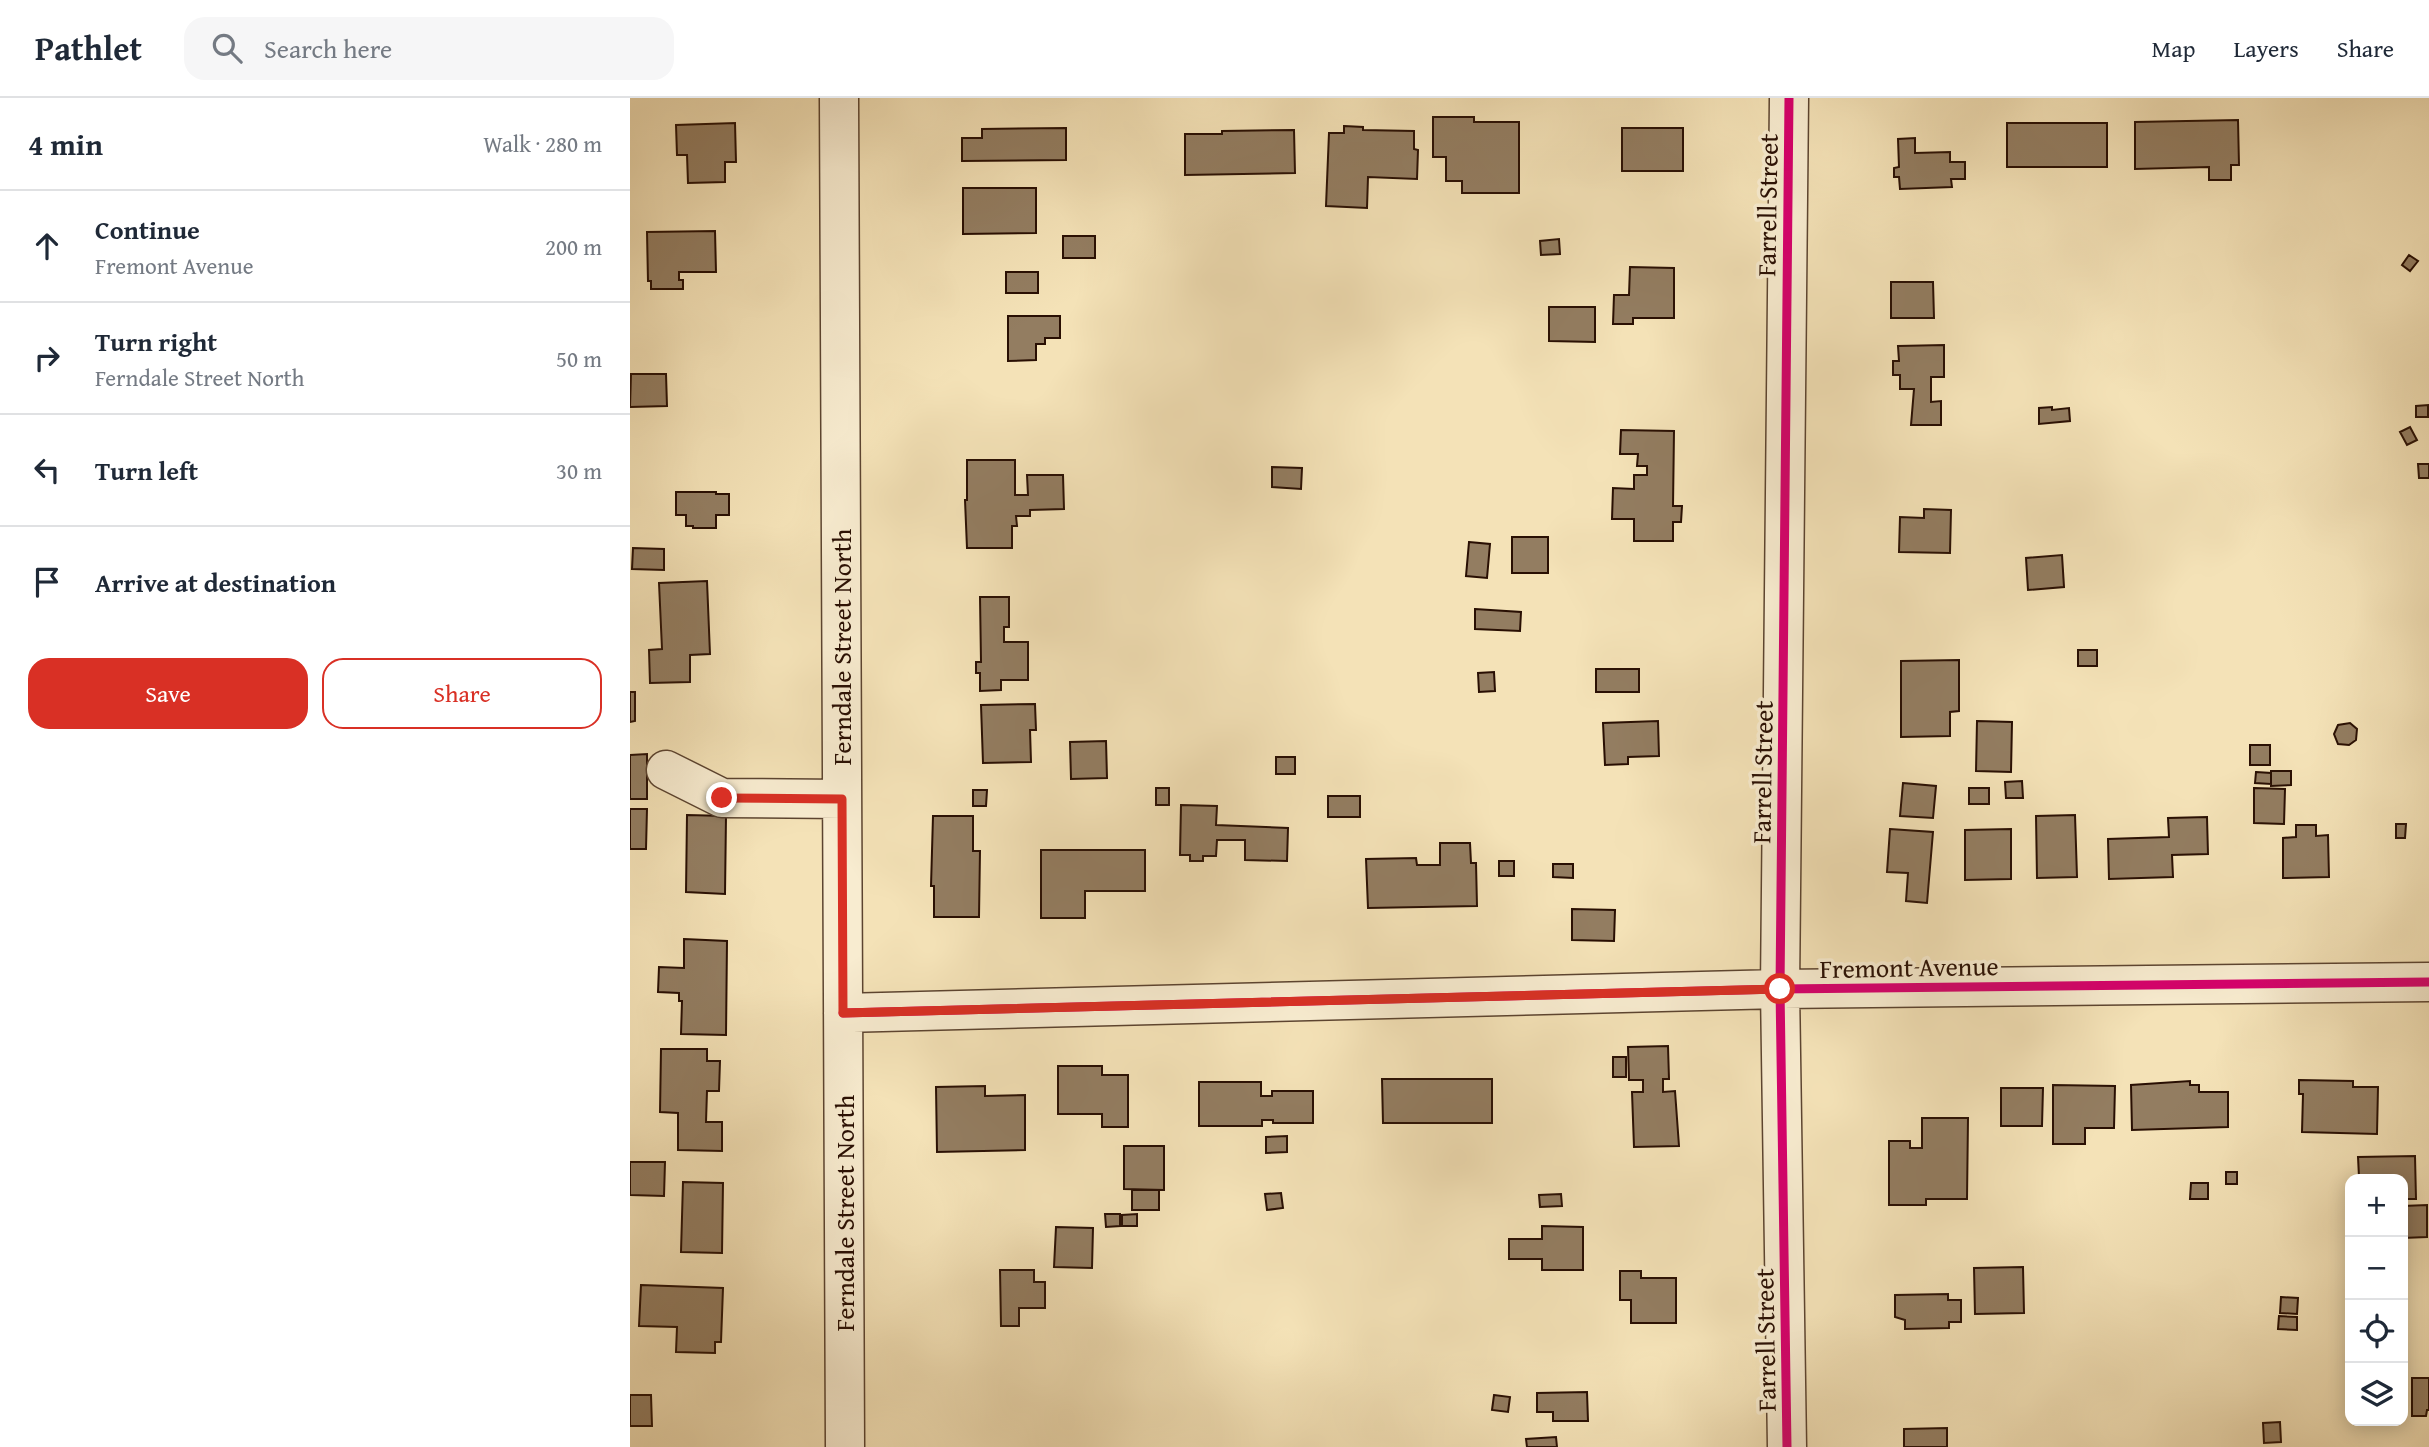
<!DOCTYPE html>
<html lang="en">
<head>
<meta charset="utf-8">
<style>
	body { margin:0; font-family:"Gentium Book Plus",serif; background:#f6f6f7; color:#1f2937 }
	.controls { position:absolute; right:21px; bottom:21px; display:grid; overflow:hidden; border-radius:14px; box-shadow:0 4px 18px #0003 }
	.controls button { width:63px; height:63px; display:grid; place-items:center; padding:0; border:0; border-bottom:2px solid #e0e1e3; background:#fff; color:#1f2937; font:35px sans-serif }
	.stop { position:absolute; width:21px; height:21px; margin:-16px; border:5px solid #d93025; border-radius:50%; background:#fff }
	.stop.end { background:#d93025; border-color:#fff; box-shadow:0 2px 7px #0008 }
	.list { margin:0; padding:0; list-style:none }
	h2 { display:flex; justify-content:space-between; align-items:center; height:91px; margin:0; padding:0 28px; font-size:30px }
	h2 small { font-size:23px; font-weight:400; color:#747a83 }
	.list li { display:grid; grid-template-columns:46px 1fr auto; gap:21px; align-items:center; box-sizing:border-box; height:112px; padding:0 28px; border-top:2px solid #e0e1e3 }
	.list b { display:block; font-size:26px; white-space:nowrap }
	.list p { margin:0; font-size:23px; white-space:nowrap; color:#747a83 }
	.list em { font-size:23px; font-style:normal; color:#747a83 }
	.actions { display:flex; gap:14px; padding:21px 28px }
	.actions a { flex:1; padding:16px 0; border:2px solid #d93025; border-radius:21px; text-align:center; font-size:24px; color:#d93025 }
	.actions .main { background:#d93025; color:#fff }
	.icon { flex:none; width:38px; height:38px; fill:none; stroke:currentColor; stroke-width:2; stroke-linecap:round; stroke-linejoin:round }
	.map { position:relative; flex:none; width:1799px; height:1349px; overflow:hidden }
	header { display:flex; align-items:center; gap:42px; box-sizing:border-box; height:98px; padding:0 35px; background:#fff; border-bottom:2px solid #e0e1e3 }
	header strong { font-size:33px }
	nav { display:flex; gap:38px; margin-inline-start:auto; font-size:24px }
	.search { width:490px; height:63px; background:#f6f6f7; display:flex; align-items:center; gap:18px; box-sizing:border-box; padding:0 24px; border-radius:21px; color:#747a83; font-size:26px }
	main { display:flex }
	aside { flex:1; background:#fff }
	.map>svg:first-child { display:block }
</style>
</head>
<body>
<header>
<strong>Pathlet</strong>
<div class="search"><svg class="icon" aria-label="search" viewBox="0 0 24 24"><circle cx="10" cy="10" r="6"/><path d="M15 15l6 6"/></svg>Search here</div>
<nav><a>Map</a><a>Layers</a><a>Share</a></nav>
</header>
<main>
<aside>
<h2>4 min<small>Walk · 280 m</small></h2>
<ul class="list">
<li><svg class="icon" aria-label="ahead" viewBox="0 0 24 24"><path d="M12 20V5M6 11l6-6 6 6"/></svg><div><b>Continue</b><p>Fremont Avenue</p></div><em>200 m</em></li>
<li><svg class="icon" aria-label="right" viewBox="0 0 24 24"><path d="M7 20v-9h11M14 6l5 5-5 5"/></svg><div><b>Turn right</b><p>Ferndale Street North</p></div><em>50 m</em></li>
<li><svg class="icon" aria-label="left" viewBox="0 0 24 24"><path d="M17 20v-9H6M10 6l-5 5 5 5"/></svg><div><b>Turn left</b></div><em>30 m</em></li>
<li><svg class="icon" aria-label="arrive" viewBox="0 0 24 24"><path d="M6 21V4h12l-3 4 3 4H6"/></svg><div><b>Arrive at destination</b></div></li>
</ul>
<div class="actions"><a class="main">Save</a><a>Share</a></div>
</aside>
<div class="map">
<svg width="1799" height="1349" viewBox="0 0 1799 1349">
	<rect width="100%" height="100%" fill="#f4e2b7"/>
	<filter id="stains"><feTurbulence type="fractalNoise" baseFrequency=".00286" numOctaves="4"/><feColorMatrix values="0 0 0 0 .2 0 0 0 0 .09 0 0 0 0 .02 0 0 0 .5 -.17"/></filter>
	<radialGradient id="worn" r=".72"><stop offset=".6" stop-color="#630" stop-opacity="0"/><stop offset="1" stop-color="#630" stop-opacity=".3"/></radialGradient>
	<path fill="#937d61" stroke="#290f03" stroke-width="2" d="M803,19H844V24H889V95H832V83H816V59H803Z
		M1608,22L1609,67H1601V82H1579V69L1505,71V24Z
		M105,25L106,64H95V84L58,85L57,57H47L46,27Z
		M1377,25H1477V69H1377Z
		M714,28L733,29V32L784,33V51L788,52L787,81L738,79L737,110L696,108L699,35H714Z
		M436,30V62L332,63V40H352V31Z
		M992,30H1053V73H992Z
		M664,32L665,75L555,77V36H592V33Z
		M1285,40V55L1320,54V64H1335V81H1321L1322,89L1270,91L1269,79H1264V70L1269,69L1268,41Z
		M333,90H406V135L333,136Z
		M85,133L86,174H49V182H53V191H21V183H18L17,134Z
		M433,138H465V160H433Z
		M929,141L930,156L911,157L910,143Z
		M1779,157L1788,163L1780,173L1772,167Z
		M1000,169L1044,170V220H1003V226H983L984,197H999Z
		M376,174H408V195H376Z
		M1261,184H1303L1304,220H1261Z
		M919,209H965V244L919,243Z
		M378,218H430V240H415V246H406V262L378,263Z
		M1314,247V279H1301V304L1311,303V327H1281L1284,291H1270V277H1263V263H1269L1268,248Z
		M1,276H36L37,308L0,309Z
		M1798,307V319H1786V308Z
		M1422,309V312L1439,310L1440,323L1409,326V310Z
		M1780,329L1787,342L1777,347L1770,334Z
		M991,332L1044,333L1043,408H1052L1051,424H1043V443H1004V421H982L983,390L1004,391V377H1017V368H1007L1008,356H990Z
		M337,362H385V397H398L397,377H433L434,411L400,412V418H386L387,428H382V450H337L335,402H337Z
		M1788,366H1799V380H1789Z
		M642,369L672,370L671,391L642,389Z
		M46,394H86V396H99V417H86V430H63V428H56V417H46Z
		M1294,411L1321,412L1320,455L1269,454L1270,419L1294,420Z
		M882,439H918V475H882Z
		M839,444L860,446L857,480L836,478Z
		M3,450L34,451V472L2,471Z
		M1432,457L1434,489L1398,492L1396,460Z
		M77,483L80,556L60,557V584L20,585L19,552L32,551L29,485Z
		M350,499H379V529H374V544H398V582H371V592L350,593V575H346V564H351Z
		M845,511L891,514L890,533L845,531Z
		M1448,552H1467V568H1448Z
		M1329,562V613L1320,614V638L1271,639V563Z
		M966,571H1009V594H966Z
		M864,574L865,593L849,594L848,575Z
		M0,594H5V623L0,624Z
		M405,606L406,632H400L401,664L353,665L351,607Z
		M1028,623L1029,658L998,659V666L975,667L973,625Z
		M1347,623L1382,624L1381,674L1346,673Z
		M1720,625L1727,631L1726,642L1719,647L1708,646L1704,636L1708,627Z
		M476,643L477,680L441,681L440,644Z
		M1620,647H1640V667H1620Z
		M17,656V701H0V657Z
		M646,659H665V676H646Z
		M1641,673H1661V687L1641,688Z
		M1626,674L1641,675V686L1625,685Z
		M1392,683L1393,700H1376L1375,684Z
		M1273,685L1306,688L1303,720L1270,718Z
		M526,690H539V707H526Z
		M1339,690H1359V706H1339Z
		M1624,690L1655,691L1654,726L1624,725Z
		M343,692H357L356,708H343Z
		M698,698H730V719H698Z
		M551,707L587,708L586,727L658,730L657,763L615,762V742H587L586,758H573V763H560V757H550Z
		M0,711H17L16,751H0Z
		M57,717L96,718L95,796L56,794Z
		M1445,717L1447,779L1407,780L1406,718Z
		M303,718H343V753H350L349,819H304V788H301Z
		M1577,719L1578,756L1542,757L1543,779L1479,781L1478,741L1539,739L1538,720Z
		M1766,726H1776L1775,740H1766Z
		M1666,727H1686V738L1698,737L1699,779L1653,780V740L1666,739Z
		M1260,731L1303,734L1297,805L1276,803L1278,775L1257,774Z
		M1381,731V781L1335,782V732Z
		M810,745H840L841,765H846L847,808L738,810L736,761L786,760L787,767H810Z
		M411,752H515V793H455V820H411Z
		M869,763H884V778H869Z
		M923,766H943V780L923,779Z
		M942,811L985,812L984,843L942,842Z
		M54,841L97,843L96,937L51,936L52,903H49V895L28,894L29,869L54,870Z
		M1038,948L1039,981H1033V994L1045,993L1049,1048L1004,1049L1002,994H1013V982H999L998,949Z
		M31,951H77V963H90L89,993H77L76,1024H92V1053L48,1052V1015L30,1014Z
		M983,959H996V979H983Z
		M428,968H472V977H498V1029H472V1016H428Z
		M752,981H862V1025H753Z
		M1669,982L1723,983V989H1748L1747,1036L1672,1034L1673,996H1669Z
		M1560,983V987H1569V994H1598V1029L1502,1032L1501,987Z
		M569,984H631V998H642V993H683V1025H643V1022H632V1028H569Z
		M1423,987L1485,988L1484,1030H1455V1046H1423Z
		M355,988V998L395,997V1052L307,1054L306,989Z
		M1371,990H1413L1412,1028H1371Z
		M1292,1020H1338L1337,1101H1296V1107H1259V1043H1280V1050H1292Z
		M657,1038V1054L636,1055V1039Z
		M494,1048H534V1092L494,1091Z
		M1785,1058L1786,1101H1773V1081H1738V1079H1729L1728,1059Z
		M0,1064H35L34,1098L0,1097Z
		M1596,1074H1607V1086H1596Z
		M53,1084L93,1085L92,1155L51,1154Z
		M1561,1085H1578V1101H1560Z
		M502,1092H529V1112H502Z
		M651,1095L653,1110L637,1112L635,1096Z
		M931,1096L932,1108L910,1109L909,1097Z
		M1797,1107V1139L1773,1140V1108Z
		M475,1116H490V1128L476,1129Z
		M507,1116V1128H492V1117Z
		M912,1128L953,1129V1172H912V1161H879V1141H912Z
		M426,1129L463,1130L462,1170L424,1169Z
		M1393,1169L1394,1215L1345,1216L1344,1170Z
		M370,1172H404V1184H415V1210H389V1228H371Z
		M990,1173H1011V1180H1046V1225H1001V1202H990Z
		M11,1187L93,1190L91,1244H85V1255L46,1254L47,1229L9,1228Z
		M1318,1196V1202H1331V1224H1319V1230L1275,1231V1222L1265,1219V1197Z
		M1651,1199L1668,1200L1667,1216L1650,1215Z
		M1649,1218L1667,1219V1232L1648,1231Z
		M1782,1280H1799V1312H1797L1796,1318H1782Z
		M957,1294L958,1323H923V1314H907V1295Z
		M0,1297H21L22,1328H0Z
		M864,1297L880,1299L878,1314L862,1312Z
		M1650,1324L1651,1344L1634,1345L1633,1325Z
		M1317,1330V1349H1274V1331Z
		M926,1339L927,1349H897L896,1341Z"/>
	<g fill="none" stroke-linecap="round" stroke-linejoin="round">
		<g stroke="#5c4430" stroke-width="41">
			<path id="minor" d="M209,0L215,1349
				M36,672L92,700L212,701
				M213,915L1150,891L1799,884
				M1157,1349L1150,891L1159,0"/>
		</g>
		<use href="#minor" stroke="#f8ecd0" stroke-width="38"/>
		<g stroke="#f8ecd0" stroke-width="13">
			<path id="cycleway" d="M213,915L1150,891L1799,884
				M1157,1349L1150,891L1159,0"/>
		</g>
		<use href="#cycleway" stroke="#d6006c" stroke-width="9"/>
	</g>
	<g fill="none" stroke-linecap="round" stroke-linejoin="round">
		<path stroke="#d93025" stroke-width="9" d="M92,700L212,701L213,915L1150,891"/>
	</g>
	<g text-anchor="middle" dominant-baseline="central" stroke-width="7" stroke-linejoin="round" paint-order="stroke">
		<g font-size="26" fill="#290f03" stroke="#f8ecd0">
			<text transform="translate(1137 107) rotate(-89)">Farrell Street</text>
			<text transform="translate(211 549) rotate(-90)">Ferndale Street North</text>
			<text transform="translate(1132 674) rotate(-89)">Farrell Street</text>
			<text transform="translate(1279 869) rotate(-1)">Fremont Avenue</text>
			<text transform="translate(214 1115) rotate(-90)">Ferndale Street North</text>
			<text transform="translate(1135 1242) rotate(-91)">Farrell Street</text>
		</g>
	</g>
	<rect width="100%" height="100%" filter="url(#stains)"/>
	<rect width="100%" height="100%" fill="url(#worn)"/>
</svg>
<div class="controls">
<button>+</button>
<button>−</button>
<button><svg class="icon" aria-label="locate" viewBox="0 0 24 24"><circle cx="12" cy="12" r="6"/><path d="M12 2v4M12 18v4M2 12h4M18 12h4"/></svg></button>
<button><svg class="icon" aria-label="layers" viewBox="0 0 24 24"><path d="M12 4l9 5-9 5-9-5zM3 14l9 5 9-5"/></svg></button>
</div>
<div class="stop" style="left:1150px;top:891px"></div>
<div class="stop end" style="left:92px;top:700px"></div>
</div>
</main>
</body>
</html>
